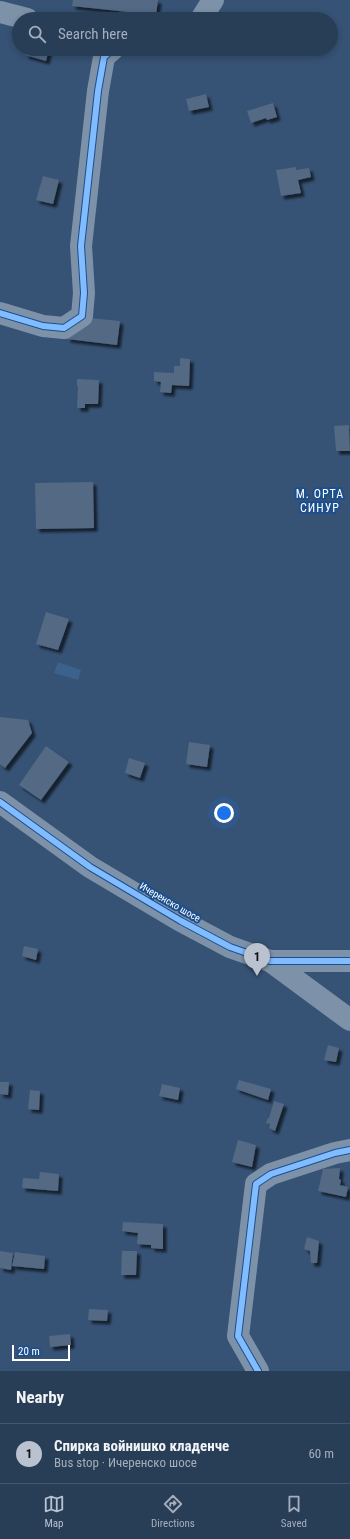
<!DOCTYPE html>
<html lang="en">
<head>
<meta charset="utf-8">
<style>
	body { margin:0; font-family:"Roboto Condensed",sans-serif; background:#30455d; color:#f1f3f6 }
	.scale { position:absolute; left:12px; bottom:10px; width:58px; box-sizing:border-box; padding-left:4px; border:2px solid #fff; border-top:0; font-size:11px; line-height:14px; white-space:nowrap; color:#fff; -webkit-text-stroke:3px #1b4f8f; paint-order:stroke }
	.you { position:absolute; left:224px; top:813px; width:14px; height:14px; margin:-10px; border:3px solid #fff; border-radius:50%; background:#1a73e8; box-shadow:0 0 0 6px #1a73e833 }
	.badge { display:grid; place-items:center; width:26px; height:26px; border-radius:50%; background:#b9c2ce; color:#111; font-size:13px; font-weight:700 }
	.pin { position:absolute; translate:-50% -33px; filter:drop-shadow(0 1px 2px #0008) }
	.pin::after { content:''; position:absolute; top:21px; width:14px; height:12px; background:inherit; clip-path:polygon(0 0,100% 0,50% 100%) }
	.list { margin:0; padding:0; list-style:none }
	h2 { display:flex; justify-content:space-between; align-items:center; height:52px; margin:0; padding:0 16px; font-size:17px }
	h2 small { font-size:13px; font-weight:400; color:#a5aeba }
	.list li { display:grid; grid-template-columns:26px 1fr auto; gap:12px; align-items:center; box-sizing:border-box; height:60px; padding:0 16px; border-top:1px solid #44576d }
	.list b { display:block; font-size:15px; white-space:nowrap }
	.list p { margin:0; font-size:13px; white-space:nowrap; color:#a5aeba }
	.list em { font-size:13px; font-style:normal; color:#a5aeba }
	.icon { flex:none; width:22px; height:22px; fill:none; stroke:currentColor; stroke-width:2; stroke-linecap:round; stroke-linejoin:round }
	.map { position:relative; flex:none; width:350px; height:1371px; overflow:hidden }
	.search { position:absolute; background:#283e57; box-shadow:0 2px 6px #0003; left:12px; right:12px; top:12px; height:44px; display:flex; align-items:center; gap:10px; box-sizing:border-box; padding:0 14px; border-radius:22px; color:#a5aeba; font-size:15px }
	.sheet { height:112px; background:#283e57 }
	nav { display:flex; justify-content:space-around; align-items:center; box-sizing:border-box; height:56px; border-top:1px solid #44576d; background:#283e57; font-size:11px; color:#a5aeba }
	nav a { display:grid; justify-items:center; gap:2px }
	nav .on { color:#b9c2ce }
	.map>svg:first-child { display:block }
</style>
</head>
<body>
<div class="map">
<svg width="350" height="1371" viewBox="0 0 350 1371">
	<defs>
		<filter id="shadow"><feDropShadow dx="3.5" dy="3.5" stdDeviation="1" flood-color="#0009"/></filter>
	</defs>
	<rect width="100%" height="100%" fill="#365274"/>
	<path fill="#3b618d" d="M58,662L81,670L78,680L54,673Z"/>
	<path fill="#526984" filter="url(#shadow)" d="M73,0H158L156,15L72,6Z
		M26,49H49L46,61L25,55Z
		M206,94L209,107L189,111L186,99Z
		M273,103L277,117L267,120L266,118L251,123L247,111Z
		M296,167V170L309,168L311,177L298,180L301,193L281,196L276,170Z
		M43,176L59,180L53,204L36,200Z
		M69,316L120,321L117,345L67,339Z
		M180,358L190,359L189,386L172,385L171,393L160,392L161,382L154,381V372L174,373V366H180Z
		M77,379L99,380L98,404H85V408H77L78,386H77Z
		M349,425L350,451H336L334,426Z
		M93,482L94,528L36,529L35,483Z
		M46,612L69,619L58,650L36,644Z
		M0,717L28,720L32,733L5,768L0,764Z
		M189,742L210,745L207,767L186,764Z
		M46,746L69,762L41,800L19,785Z
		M129,758L145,763L140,778L125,773Z
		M24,946L38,949L36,960L22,956Z
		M328,1045L339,1048L336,1062L324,1060Z
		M239,1080L271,1089L268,1100L236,1089Z
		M0,1082H9L8,1095L0,1094Z
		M162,1084L180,1088L178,1100L159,1096Z
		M30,1090L40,1091L39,1110L28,1109Z
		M274,1101L284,1104L275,1131L269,1128L270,1124L266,1123L268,1118H269Z
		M238,1140L256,1145L252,1167L232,1162Z
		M340,1168L339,1179L341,1180L340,1185L348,1187L346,1197L318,1191L323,1169Z
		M40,1172L59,1174L58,1191L22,1188L23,1178L39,1179Z
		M123,1222L163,1224V1249L151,1248V1245L137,1244L138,1233L122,1231Z
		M307,1237L319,1241L317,1263H311L310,1251L304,1249Z
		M0,1251L13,1253L11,1270L0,1268Z
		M122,1251H137L136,1275H121Z
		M15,1252L45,1256L44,1269L12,1266Z
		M89,1309L108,1310L107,1321L88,1320Z
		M70,1334L71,1345L50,1347L49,1336Z"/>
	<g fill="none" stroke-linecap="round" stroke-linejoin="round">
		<path stroke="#7d92a8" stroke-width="22" d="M0,12L27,19
			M201,19L213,0
			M0,313L43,326L64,328L82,316L84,293L81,246L98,91L104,57L113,49
			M270,961L350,1020
			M258,1371L238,1336L256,1184L271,1174L335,1153L350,1150"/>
		<path stroke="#7d92a8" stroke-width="22" d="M0,802L90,867L181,921L230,947L270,961H350"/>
		<g stroke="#1b4f8f" stroke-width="8">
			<path id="cycleway" d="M0,313L43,326L64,328L82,316L84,293L81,246L98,91L104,57L113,49
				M0,802L90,867L181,921L230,947L270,961H350
				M258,1371L238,1336L256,1184L271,1174L335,1153L350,1150"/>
		</g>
		<use href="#cycleway" stroke="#80bcff" stroke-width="6"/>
	</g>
	<g text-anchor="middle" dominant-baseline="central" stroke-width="4" stroke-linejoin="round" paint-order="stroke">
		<g font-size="10" fill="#fff" stroke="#1b4f8f">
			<text transform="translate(170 902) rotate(30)">Ичеренско шосе</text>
		</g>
		<g font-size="12" letter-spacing="1" fill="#fff" stroke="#1b4f8f">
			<text x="320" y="494">М. ОРТА<tspan x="320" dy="14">СИНУР</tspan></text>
		</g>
	</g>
</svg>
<div class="scale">20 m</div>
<div class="you"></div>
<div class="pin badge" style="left:257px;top:976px">1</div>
<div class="search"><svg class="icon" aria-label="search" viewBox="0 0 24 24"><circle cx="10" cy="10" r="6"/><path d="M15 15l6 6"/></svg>Search here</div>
</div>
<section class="sheet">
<h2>Nearby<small></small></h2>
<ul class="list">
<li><span class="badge">1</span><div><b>Спирка войнишко кладенче</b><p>Bus stop · Ичеренско шосе</p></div><em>60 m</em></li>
</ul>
</section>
<nav>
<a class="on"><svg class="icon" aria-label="map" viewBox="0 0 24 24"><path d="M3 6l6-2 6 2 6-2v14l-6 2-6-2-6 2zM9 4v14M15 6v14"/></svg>Map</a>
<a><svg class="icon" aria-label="directions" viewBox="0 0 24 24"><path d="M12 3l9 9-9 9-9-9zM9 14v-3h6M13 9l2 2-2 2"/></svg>Directions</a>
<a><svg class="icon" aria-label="saved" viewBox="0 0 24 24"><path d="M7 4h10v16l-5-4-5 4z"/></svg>Saved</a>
</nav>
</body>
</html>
